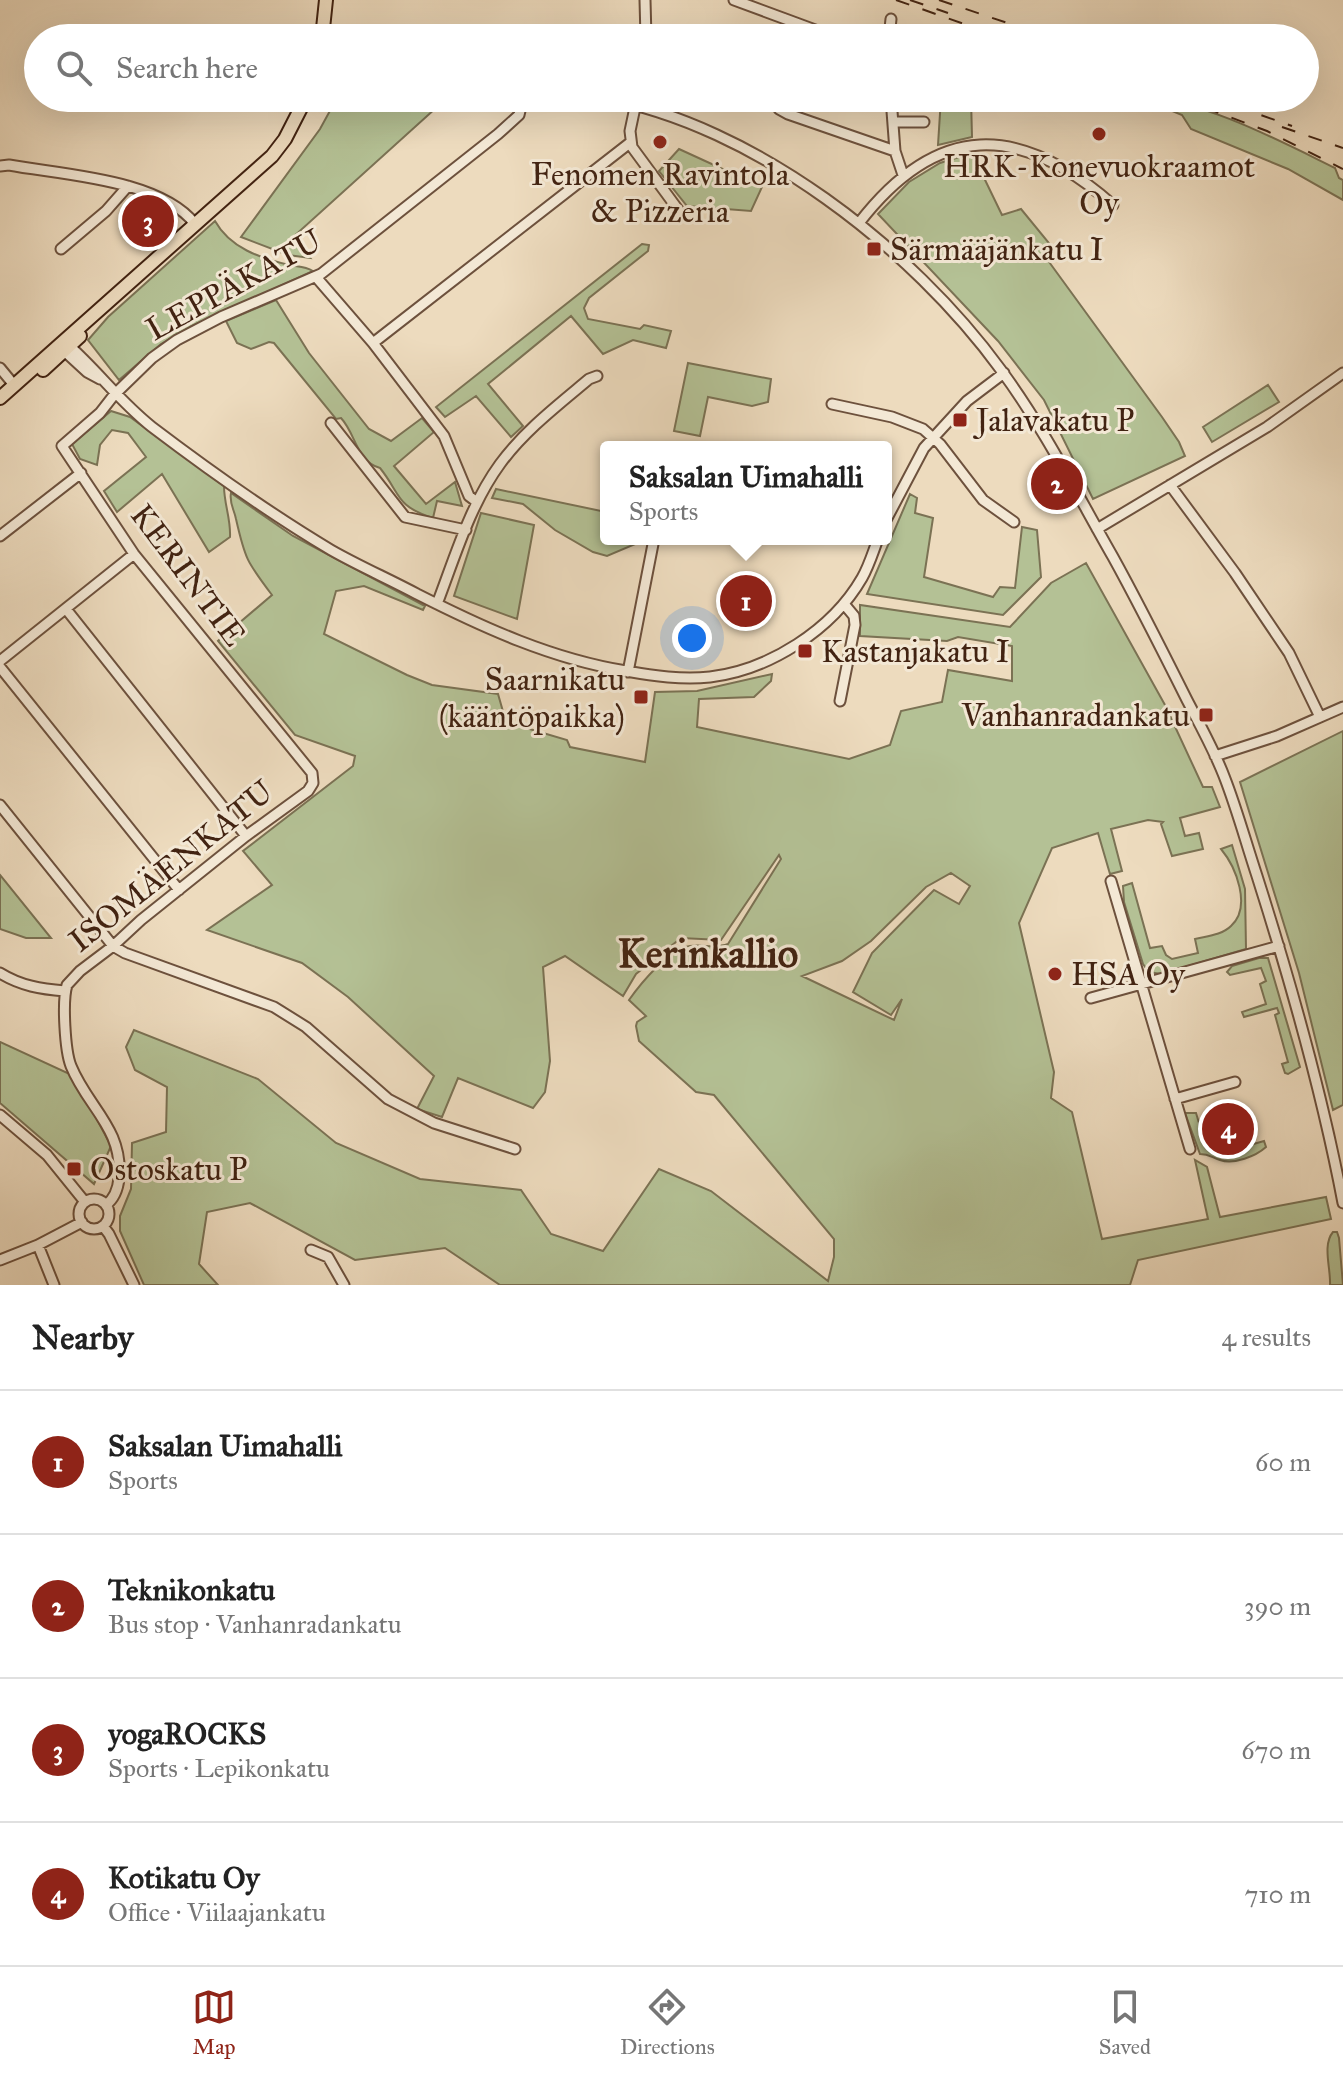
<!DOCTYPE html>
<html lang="en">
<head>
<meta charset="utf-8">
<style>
	body { margin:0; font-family:"IM FELL Great Primer",serif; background:#f6f6f6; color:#222 }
	.you { position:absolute; left:692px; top:638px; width:28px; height:28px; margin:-20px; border:6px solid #fff; border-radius:50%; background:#1a73e8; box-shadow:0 0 0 12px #1a73e833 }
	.badge { display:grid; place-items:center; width:52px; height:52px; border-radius:50%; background:#8f2418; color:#fff; font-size:26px; font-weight:700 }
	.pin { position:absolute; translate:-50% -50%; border:4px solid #fff; box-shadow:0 2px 8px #0006 }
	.popup { position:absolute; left:600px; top:441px; width:292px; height:104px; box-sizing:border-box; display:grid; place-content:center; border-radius:8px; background:#fff; filter:drop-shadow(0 2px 6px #0005); font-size:26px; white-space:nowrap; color:#767676 }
	.popup b { font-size:30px; color:#222 }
	.popup::after { content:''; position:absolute; left:50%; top:100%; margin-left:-16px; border:16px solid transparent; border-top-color:#fff }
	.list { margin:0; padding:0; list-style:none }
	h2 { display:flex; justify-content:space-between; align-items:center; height:104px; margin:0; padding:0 32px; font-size:34px }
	h2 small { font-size:26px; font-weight:400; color:#767676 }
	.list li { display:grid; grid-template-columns:52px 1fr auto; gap:24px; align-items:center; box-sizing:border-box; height:144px; padding:0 32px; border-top:2px solid #e0e0e0 }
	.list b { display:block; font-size:30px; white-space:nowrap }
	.list p { margin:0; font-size:26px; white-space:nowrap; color:#767676 }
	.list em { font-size:26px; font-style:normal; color:#767676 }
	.icon { flex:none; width:44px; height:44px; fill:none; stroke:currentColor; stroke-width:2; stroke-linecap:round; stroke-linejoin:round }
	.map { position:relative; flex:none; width:1343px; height:1285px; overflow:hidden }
	.search { position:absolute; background:#fff; box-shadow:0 8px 32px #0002; left:24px; right:24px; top:24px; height:88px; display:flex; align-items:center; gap:20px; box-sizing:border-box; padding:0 28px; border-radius:44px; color:#767676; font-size:30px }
	.sheet { height:680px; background:#fff }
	nav { display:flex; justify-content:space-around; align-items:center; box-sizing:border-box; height:112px; border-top:2px solid #e0e0e0; background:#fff; font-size:22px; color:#767676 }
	nav a { display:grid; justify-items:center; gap:4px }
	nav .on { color:#8f2418 }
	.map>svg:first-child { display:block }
</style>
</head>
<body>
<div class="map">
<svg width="1343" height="1285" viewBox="0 0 1343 1285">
	<rect width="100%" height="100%" fill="#eddbbe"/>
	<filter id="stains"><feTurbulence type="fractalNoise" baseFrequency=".0025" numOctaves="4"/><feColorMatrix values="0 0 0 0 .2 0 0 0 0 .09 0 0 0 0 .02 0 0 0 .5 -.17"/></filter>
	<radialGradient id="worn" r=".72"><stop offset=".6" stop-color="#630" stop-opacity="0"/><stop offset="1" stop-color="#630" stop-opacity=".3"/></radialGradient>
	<path fill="#b4c195" stroke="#7b7254" stroke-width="2" fill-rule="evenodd" d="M337,98H447L292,238L310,258L288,255L241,237L320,129Z
		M941,98H971L972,137L938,145Z
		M1141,98C1200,98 1282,142 1335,168L1339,178L1343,180V200L1288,169L1191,129L1182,115Z
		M679,149L762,187L751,211L687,206L659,171Z
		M972,153L1002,215L1021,209L1053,248L1044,255L1162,417L1179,442L1185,456L1093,499L1044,400L998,341L878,214L909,182L940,163Z
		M215,221C230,248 260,258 289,265C298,267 304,266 313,271L192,326L161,344L119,380L88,340L108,317Z
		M642,244L649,245L648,251L589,298L584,308L588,319L640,329L644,325L671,331L666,348L633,340L603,354L571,316L488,384L523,426L511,437L476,396L445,417L436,407Z
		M276,300L309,353L369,429L391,441L422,418L434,432L394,466L426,504L455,482L462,506L437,501L433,518C395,506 401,494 380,468C356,461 356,434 341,418L336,419L274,343L269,342L251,349L237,343L226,321Z
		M688,363L771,379L768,402L752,406L708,397L700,436L674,431Z
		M1268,385L1279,402L1212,442L1203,427Z
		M111,411L130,417L224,486C224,504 231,519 230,537L209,552L162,474L117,512L104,491L146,457L128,433L112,430L100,445L97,465L80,459L72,444Z
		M496,489L606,512V539H641L640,542L607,556L593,552L555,530L523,504L492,498Z
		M231,493L293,536L425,606L423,610L364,586L336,591L324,634L407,675L432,685L498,694L506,722L567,740L570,747L645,762L655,692L697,691L772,674L771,681L754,697L699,699L697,727L849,759L890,745L901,711L942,702L948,670L1012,681V646L958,637L947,641L860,636V605L1010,627L1051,583L1086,563L1165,705L1203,787H1212L1220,807L1180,818L1185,836L1199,833L1203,849L1172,856L1161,824L1163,822L1148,820L1111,829L1122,871L1110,874L1098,833L1052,848L1019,923L1054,1072L1051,1098L1072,1112L1102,1239L1208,1219L1195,1160L1207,1167L1220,1217L1326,1197L1331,1219L1138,1260L1130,1285H500L445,1248L355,1260L250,1203L207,1212L199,1264L218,1285H144L120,1231V1216L131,1189L132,1143L166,1132L167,1087L135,1070L126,1047L134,1030L258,1079L336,1143L420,1179L521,1190L551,1234L603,1251L659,1169L711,1191L828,1281L834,1257V1239L714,1095L696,1092L639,1041L636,1026L637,1022L646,1016L629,1000C641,983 669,949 690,946C704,944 715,949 728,944L781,859L779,855L721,940L681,938L636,974L623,996L565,956L543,967L550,1061L545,1092L533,1108L458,1078L442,1117L417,1109L434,1076L348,997L302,963L207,930L272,885L243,851L353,766L355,756L295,735L218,641L272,595C247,562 245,559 236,519C234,509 229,503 231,493ZM951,873L970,886L959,904L934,890L872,953L853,992L891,1015L902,999L894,1020L802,976L842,961L871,941L926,887Z
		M910,494L917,498L915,513L933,518L924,577L993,597L1000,587L1015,588L1022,527L1037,530L1041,577L1003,615L867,594Z
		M481,513L534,525L517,619L454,596Z
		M1343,731V1105L1333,1110L1299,973L1240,782Z
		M1232,845L1245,889L1246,949L1161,974L1149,972L1143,964L1124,902L1123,886L1132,883L1150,948L1162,946L1166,955L1172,959L1198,953L1195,939C1207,936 1222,935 1231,926C1252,907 1236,867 1221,849Z
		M0,875L51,938H26L0,929Z
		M1259,958H1268L1300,1067L1288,1074L1285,1073L1282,1064L1288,1062L1275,1015L1279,1013L1277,1008L1244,1017L1242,1012L1266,1004L1260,984L1266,981L1261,968L1230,975L1227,972L1232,966Z
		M0,1042L74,1076L111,1146L94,1184L0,1103Z
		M1185,1113H1196L1206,1146L1240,1137L1243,1147L1264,1141L1266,1147C1256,1156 1234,1165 1220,1160C1211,1157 1209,1154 1200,1154Z
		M1333,1232H1337L1339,1238L1343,1285H1330C1331,1269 1322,1245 1333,1232Z"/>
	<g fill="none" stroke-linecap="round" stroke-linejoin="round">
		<g stroke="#6d513d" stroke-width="13">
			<path id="minor" d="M645,0L646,38
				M734,0L837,38
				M889,38L891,19
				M603,98C754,125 912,248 1001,370C1044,428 1077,494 1113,557C1139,604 1163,652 1187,700C1200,725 1214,750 1224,776C1237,809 1246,843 1257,876C1291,983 1322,1092 1343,1203
				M637,98L630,131L632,147L682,215
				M772,98L779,109L788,114L895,151
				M891,98L895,151L903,175
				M893,122H924
				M0,166L9,165C63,175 160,179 195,224
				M859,223C937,122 1019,122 1113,205
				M61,249L106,211L128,186
				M316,277L373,343L444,436L469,496L477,502
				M66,343C97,370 119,401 152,427C210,471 269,513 331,550C359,566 389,579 417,594C484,628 552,659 626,671C654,676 682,680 710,677C769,670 832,630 862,578C869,566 873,552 878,539
				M373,343L631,142
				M62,349L87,372L100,379
				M0,368L14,385
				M832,404L892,417L923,429L940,444L983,500L1014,522
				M331,423L405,517L466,530
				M1170,485L1235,573L1289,653L1320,717
				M886,520L924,448L967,401L1004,373
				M1097,529L1267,427L1343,373
				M0,536L81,473
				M437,604C455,557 470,505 500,464C524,431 558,405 589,379L597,376
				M66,609L246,836
				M0,661L134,554
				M0,667L179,890
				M628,672L654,539
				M840,701L855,625L854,616L844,604
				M1215,756L1277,736L1343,707
				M0,805L113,946L125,953L274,1007L306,1027L388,1099L434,1123L515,1149
				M1111,881L1190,1149
				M0,973C21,986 41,989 65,991
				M1091,998L1279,946
				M1175,1099L1235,1082
				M0,1115L47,1155L85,1202
				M79 1214a15 15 0 1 1 30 0a15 15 0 1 1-30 0Z
				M106,1205C115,1198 118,1189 119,1178C123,1128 88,1108 71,1066C65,1051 62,1001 67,985L80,971L113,946L141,920L246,836L308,791L313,783L312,773L134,554L62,446L100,413L114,395L152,358L177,340L221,317L321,274L498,134L519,115L523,98
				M103,1226L109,1234L134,1285
				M38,1245L54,1285
				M311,1250L328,1257L344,1285
				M0,1260L38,1245L82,1222"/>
		</g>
		<g stroke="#422312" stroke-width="16">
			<path id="major" d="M322,38L326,0
				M43,370L80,336
				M0,398L272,156L285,139L306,98"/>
		</g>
		<use href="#minor" stroke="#f3e8d5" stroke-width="9"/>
		<use href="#major" stroke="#eddbbe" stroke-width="12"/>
		<path stroke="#422312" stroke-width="2" stroke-dasharray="14 14" stroke-linecap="butt" d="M896,0L1004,38
			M910,0L948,13
			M939,0L1052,38
			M1179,98L1267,131L1343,169
			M1235,106L1292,126
			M1282,127L1343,148"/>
	</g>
	<g fill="#8f2418" stroke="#f3e8d5" stroke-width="3">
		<circle cx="1099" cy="134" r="8"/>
		<circle cx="660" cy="142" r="8"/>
		<rect x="866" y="241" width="16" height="16" rx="4"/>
		<rect x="952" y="412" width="16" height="16" rx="4"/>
		<rect x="797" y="643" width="16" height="16" rx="4"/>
		<rect x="633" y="689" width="16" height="16" rx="4"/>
		<rect x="1198" y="707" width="16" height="16" rx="4"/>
		<circle cx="1055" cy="974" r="8"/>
		<rect x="66" y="1161" width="16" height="16" rx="4"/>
	</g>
	<g text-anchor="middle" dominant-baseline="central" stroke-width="6" stroke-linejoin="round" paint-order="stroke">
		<g font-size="32" fill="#422312" stroke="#f3e8d5" text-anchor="start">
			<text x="1099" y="166" text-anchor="middle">HRK-Konevuokraamot<tspan x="1099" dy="37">Oy</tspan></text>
			<text x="660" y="174" text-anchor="middle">Fenomen Ravintola<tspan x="660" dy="37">&amp; Pizzeria</tspan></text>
			<text x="890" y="249">Särmääjänkatu I</text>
			<text x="976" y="420">Jalavakatu P</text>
			<text x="821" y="651">Kastanjakatu I</text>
			<text x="625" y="679" text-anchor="end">Saarnikatu<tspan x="625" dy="37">(kääntöpaikka)</tspan></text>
			<text x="1190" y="715" text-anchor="end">Vanhanradankatu</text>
			<text x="1071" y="974">HSA Oy</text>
			<text x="90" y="1169">Ostoskatu P</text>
		</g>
		<g font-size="32" fill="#422312" stroke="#f3e8d5">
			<text transform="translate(234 285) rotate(-29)">LEPPÄKATU</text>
			<text transform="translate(188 575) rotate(53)">KERINTIE</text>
			<text transform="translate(171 866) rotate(-39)">ISOMÄENKATU</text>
		</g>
		<g font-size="40" font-weight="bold" fill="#422312" stroke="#f3e8d5">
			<text x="708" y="953">Kerinkallio</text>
		</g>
	</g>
	<rect width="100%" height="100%" filter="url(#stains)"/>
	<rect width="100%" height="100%" fill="url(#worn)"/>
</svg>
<div class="you"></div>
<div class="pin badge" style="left:746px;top:601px">1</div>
<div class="popup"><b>Saksalan Uimahalli</b>Sports</div>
<div class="pin badge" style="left:1057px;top:484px">2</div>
<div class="pin badge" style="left:148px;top:221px">3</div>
<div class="pin badge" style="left:1228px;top:1129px">4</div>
<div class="search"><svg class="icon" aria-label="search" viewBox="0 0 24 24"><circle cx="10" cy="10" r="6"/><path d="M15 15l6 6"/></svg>Search here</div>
</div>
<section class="sheet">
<h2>Nearby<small>4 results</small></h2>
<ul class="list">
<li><span class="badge">1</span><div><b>Saksalan Uimahalli</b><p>Sports</p></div><em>60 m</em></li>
<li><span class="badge">2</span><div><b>Teknikonkatu</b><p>Bus stop · Vanhanradankatu</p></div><em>390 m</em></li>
<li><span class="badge">3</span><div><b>yogaROCKS</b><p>Sports · Lepikonkatu</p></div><em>670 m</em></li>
<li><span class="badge">4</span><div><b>Kotikatu Oy</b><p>Office · Viilaajankatu</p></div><em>710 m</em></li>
</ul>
</section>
<nav>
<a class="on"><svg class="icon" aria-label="map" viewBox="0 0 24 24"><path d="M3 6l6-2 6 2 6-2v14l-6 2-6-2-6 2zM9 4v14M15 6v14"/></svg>Map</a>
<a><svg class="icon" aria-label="directions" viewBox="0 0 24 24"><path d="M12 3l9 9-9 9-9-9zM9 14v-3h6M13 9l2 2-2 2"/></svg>Directions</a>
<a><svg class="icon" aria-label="saved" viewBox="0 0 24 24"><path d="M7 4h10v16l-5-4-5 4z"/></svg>Saved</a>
</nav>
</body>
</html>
